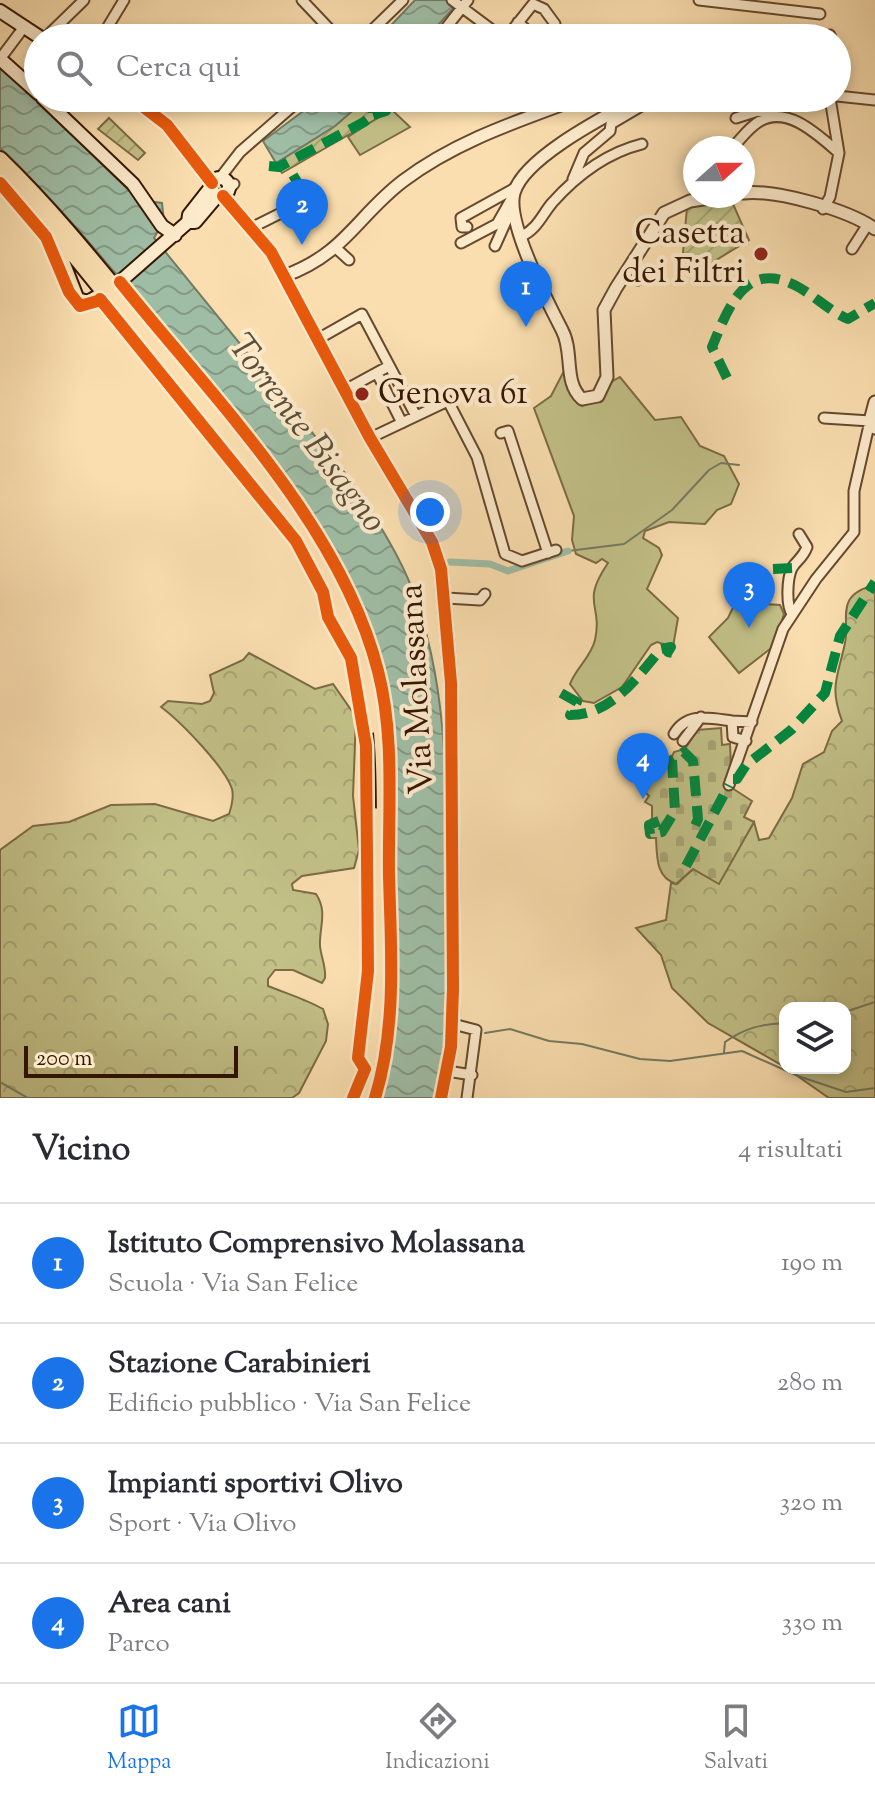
<!DOCTYPE html>
<html lang="it">
<head>
<meta charset="utf-8">
<style>
	body { margin:0; font-family:"Sorts Mill Goudy",serif; background:#f7f7f7; color:#2b2b33 }
	.controls { position:absolute; right:24px; bottom:24px; display:grid; overflow:hidden; border-radius:16px; box-shadow:0 4px 12px #0003 }
	.controls button { width:72px; height:72px; display:grid; place-items:center; padding:0; border:0; border-bottom:2px solid #e1e1e2; background:#fff; color:#2b2b33; font:40px sans-serif }
	.compass { position:absolute; left:683px; top:136px; width:72px; height:72px; border-radius:50%; background:#fff; box-shadow:0 4px 12px #0003; rotate:69deg }
	.scale { position:absolute; left:24px; bottom:20px; width:214px; box-sizing:border-box; padding-left:8px; border:4px solid #351603; border-top:0; font-size:22px; line-height:28px; white-space:nowrap; color:#351603; -webkit-text-stroke:6px #fceacb; paint-order:stroke }
	.you { position:absolute; left:430px; top:512px; width:28px; height:28px; margin:-20px; border:6px solid #fff; border-radius:50%; background:#1a73e8; box-shadow:0 0 0 12px #1a73e833 }
	.badge { display:grid; place-items:center; width:52px; height:52px; border-radius:50%; background:#1a73e8; color:#fff; font-size:26px; font-weight:700 }
	.pin { position:absolute; translate:-50% -66px; filter:drop-shadow(0 2px 4px #0008) }
	.pin::after { content:''; position:absolute; top:42px; width:28px; height:24px; background:inherit; clip-path:polygon(0 0,100% 0,50% 100%) }
	.list { margin:0; padding:0; list-style:none }
	h2 { display:flex; justify-content:space-between; align-items:center; height:104px; margin:0; padding:0 32px; font-size:34px }
	h2 small { font-size:26px; font-weight:400; color:#7c7c81 }
	.list li { display:grid; grid-template-columns:52px 1fr auto; gap:24px; align-items:center; box-sizing:border-box; height:120px; padding:0 32px; border-top:2px solid #e1e1e2 }
	.list b { display:block; font-size:30px; white-space:nowrap }
	.list p { margin:0; font-size:26px; white-space:nowrap; color:#7c7c81 }
	.list em { font-size:26px; font-style:normal; color:#7c7c81 }
	.icon { flex:none; width:44px; height:44px; fill:none; stroke:currentColor; stroke-width:2; stroke-linecap:round; stroke-linejoin:round }
	.map { position:relative; flex:none; width:875px; height:1098px; overflow:hidden }
	.search { position:absolute; background:#fff; box-shadow:0 4px 12px #0003; left:24px; right:24px; top:24px; height:88px; display:flex; align-items:center; gap:20px; box-sizing:border-box; padding:0 28px; border-radius:44px; color:#7c7c81; font-size:30px }
	.sheet { height:584px; background:#fff }
	nav { display:flex; justify-content:space-around; align-items:center; box-sizing:border-box; height:112px; border-top:2px solid #e1e1e2; background:#fff; font-size:22px; color:#7c7c81 }
	nav a { display:grid; justify-items:center; gap:4px }
	nav .on { color:#1a73e8 }
	.map>svg:first-child { display:block }
</style>
</head>
<body>
<div class="map">
<svg width="875" height="1098" viewBox="0 0 875 1098">
	<defs>
		<pattern id="forest-crowns" width="20" height="18" patternUnits="userSpaceOnUse" patternTransform="scale(2)"><rect width="20" height="18" fill="#c2c087"/><path d="M2 6a3 3 0 1 1 6 0M12 15a3 3 0 1 1 6 0" fill="none" stroke="#a7a473"/></pattern>
		<pattern id="cemetery-stones" width="16" height="16" patternUnits="userSpaceOnUse" patternTransform="scale(2)"><rect width="16" height="16" fill="#c2c087"/><path d="M2 7V4a2 2 0 0 1 4 0v3zM10 15v-3a2 2 0 0 1 4 0v3z" fill="#a7a473"/></pattern>
		<pattern id="garden-furrows" width="10" height="10" patternUnits="userSpaceOnUse" patternTransform="scale(2)"><rect width="10" height="10" fill="#c2c087"/><path d="M-1 1l2-2M0 10L10 0M9 11l2-2" fill="none" stroke="#a7a473"/></pattern>
		<pattern id="water-waves" width="16" height="10" patternUnits="userSpaceOnUse" patternTransform="scale(2)"><rect width="16" height="10" fill="#9fbda5"/><path d="M0 5q4-4 8 0t8 0" fill="none" stroke="#829984"/></pattern>
	</defs>
	<rect width="100%" height="100%" fill="#fadeaf"/>
	<filter id="stains"><feTurbulence type="fractalNoise" baseFrequency=".0025" numOctaves="4"/><feColorMatrix values="0 0 0 0 .2 0 0 0 0 .09 0 0 0 0 .02 0 0 0 .5 -.17"/></filter>
	<radialGradient id="worn" r=".72"><stop offset=".6" stop-color="#630" stop-opacity="0"/><stop offset="1" stop-color="#630" stop-opacity=".3"/></radialGradient>
	<path fill="#c2c087" stroke="#7c6b45" stroke-width="2" d="M391,109L410,127L360,155L348,137Z
		M565,369L582,406L602,400L611,382L620,377L655,420L681,417L700,446L724,456L739,484L731,504L717,510L705,524L669,522L645,531L643,538L659,548L662,555L647,589L678,618L673,647L657,642L651,645L622,687L594,703L583,701L570,684C576,668 591,657 595,640C603,603 580,604 608,563L602,559L596,563L576,554L572,540L574,516L534,408L551,396Z
		M741,591H759L765,604L780,605L784,614L774,646L739,673L709,637L728,618Z"/>
	<path fill="url(#forest-crowns)" stroke="#7c6b45" stroke-width="2" d="M875,585V1098H829L786,1068H845V1008H785V1067L708,1023L672,988L661,955L636,928L666,920L671,883L677,884L693,869L718,883L754,822L759,840L769,838L792,798L803,764L824,752L832,731L842,721C829,686 838,677 845,643C850,618 834,595 875,585Z
		M249,653L315,689L333,684L356,717L353,796L359,850L354,868L302,876L292,884L293,890L316,894C328,912 319,927 320,946C321,957 326,966 325,978L322,983L293,970H275L268,979V986C288,994 305,999 323,1009L328,1024L326,1041L299,1093L292,1098H0V850L33,826L69,822L111,805L155,804L213,821L229,814C232,805 234,797 232,789C225,767 180,721 161,707L168,701L202,704L210,701L214,693L210,675L243,660Z"/>
	<path fill="url(#cemetery-stones)" stroke="#7c6b45" stroke-width="2" d="M721,728L722,745L730,744L732,788L752,801L744,817L754,822L719,884L693,869L676,884C656,877 657,858 656,838H650L645,827L652,818V806L645,802L649,796L645,792L644,775L654,764L669,763L674,752L685,749L697,730Z"/>
	<path fill="url(#garden-furrows)" stroke="#7c6b45" stroke-width="2" d="M367,98H399L383,115L282,173L276,163L335,126Z
		M109,118L145,153L138,160L98,129Z
		M724,199L733,204L749,240L708,265L683,253L687,207Z"/>
	<path fill="url(#water-waves)" stroke="#757a64" stroke-width="2" d="M415,0H461L426,38H379Z
		M0,66L139,200L162,203L164,221L154,238L350,479C373,515 398,551 413,591C450,691 446,793 447,898C447,965 452,1032 435,1098H376C395,1034 389,966 390,900C391,810 395,718 367,631C336,532 261,454 198,375C135,297 73,218 0,148Z
		M321,98H367L335,126L276,163L263,141Z"/>
	<g fill="none" stroke-linecap="round" stroke-linejoin="round">
		<path stroke="#757a64" stroke-width="2" d="M568,551L624,544L672,510L709,470L721,463L739,465
			M845,1012L875,1002
			M485,1033L510,1029L549,1041L582,1044L640,1059L670,1061L742,1051L798,1076L846,1092L875,1088
			M724,1052L725,1042C745,1028 761,1024 785,1023
			M0,1082L28,1098"/>
		<path stroke="#9fbda5" stroke-width="7" d="M450,562L490,564L508,571L568,551"/>
		<g stroke="#66482e" stroke-width="13">
			<path id="minor" d="M302,0L338,38
				M452,0L503,38
				M699,0L820,14
				M518,22L535,38
				M830,35L831,38
				M45,38L84,0
				M101,38L124,0
				M364,38L403,0
				M438,38L468,0
				M506,38L533,4L544,9L555,24
				M0,59L24,27
				M837,96L875,100
				M736,118L758,111L773,116
				M732,148C741,139 749,127 760,121C788,105 819,136 839,153
				M220,178L240,152L302,98
				M573,179L584,153L610,131L611,124L655,98
				M229,189L234,184
				M823,209L830,197L839,153L830,98
				M253,227L301,203L304,193
				M467,227H462L461,218L517,187
				M522,236C537,229 542,215 552,203C577,175 606,153 642,144
				M461,243L497,224L513,196
				M495,246L508,217
				M337,249L349,260
				M852,249L868,224
				M634,259L638,280
				M318,339L362,314L416,416
				M377,373L402,423
				M345,390L389,366
				M501,433L508,431L548,553
				M370,438L448,401L477,457L505,554L522,561L556,550
				M446,598L480,600L485,594
				M792,614C786,605 787,579 792,568C797,560 803,558 807,547L799,534
				M674,734C687,712 709,718 732,721
				M683,741L701,717
				M746,741L733,737L732,721L752,722
				M729,785L783,629L816,579L854,532V491L870,421L824,418
				M453,1024L476,1030L467,1098
				M447,1071L472,1075"/>
		</g>
		<g stroke="#66482e" stroke-width="15">
			<path id="tertiary" d="M639,98C608,115 524,157 514,193C506,222 548,303 562,330C574,352 563,382 582,399L598,396L607,377L604,310L616,288L664,213L690,201L723,196
				M743,193C775,189 849,210 875,229
				M284,276C345,254 357,216 403,181C456,141 518,121 580,98
				M875,402L870,421L875,428"/>
		</g>
		<g stroke="#351603" stroke-width="16">
			<path id="secondary" d="M0,11L41,38
				M0,59L38,93
				M43,98L133,184L162,226L175,235
				M132,98L167,125L212,183
				M211 187a9 9 0 1 1 18 0a9 9 0 1 1-18 0Z
				M223,196L271,252L370,438L432,542L441,569L451,683L453,989L451,1047L441,1098
				M188,222L189,215L211,187
				M114,287L188,222H195L217,196"/>
		</g>
		<g stroke="#351603" stroke-width="18">
			<path id="primary" d="M0,159C61,218 113,286 167,351C245,448 327,531 366,652C389,728 383,809 384,887C385,958 390,1030 369,1098
				M0,174L46,221L300,534C335,593 362,658 371,726
				M52,236L77,300L88,303L112,289
				M358,1098C387,1008 374,908 374,815"/>
		</g>
		<use href="#minor" stroke="#fceacb" stroke-width="9"/>
		<use href="#tertiary" stroke="#fceacb" stroke-width="11"/>
		<use href="#secondary" stroke="#fceacb" stroke-width="12"/>
		<use href="#primary" stroke="#fadeaf" stroke-width="14"/>
		<path stroke="#00873e" stroke-width="10" stroke-dasharray="20 10" stroke-linecap="butt" d="M373,115L386,111L395,98
			M269,166L279,167L364,122L373,115L372,105L378,98
			M293,175L304,193
			M727,378L712,347C729,306 746,257 800,288C817,298 830,311 848,319L875,303
			M773,569L792,568
			M561,693L577,702L570,715C612,715 638,676 661,649L671,647L668,652L682,655
			M733,779H737L746,765L791,730L825,693L840,636L875,582
			M659,821L649,825L650,834L662,832L675,811L672,760L684,752L693,761L698,819L695,826L704,832
			M686,866L729,785"/>
		<g stroke="#fceacb" stroke-width="17">
			<path id="cycleway" d="M132,98L167,125L212,183
				M0,183L46,237L69,292L80,306L101,300
				M223,196L271,252L370,438L432,542L441,569L451,683L453,989L451,1047L441,1098
				M120,282C214,399 341,525 378,671C395,737 388,808 389,876C391,949 397,1027 375,1098
				M100,299L296,541L323,592L328,617L351,658L366,746L368,971L358,1058L365,1069L353,1098"/>
		</g>
		<use href="#cycleway" stroke="#e8590c" stroke-width="12"/>
	</g>
	<g fill="#8f2418" stroke="#fceacb" stroke-width="3">
		<circle cx="761" cy="254" r="8"/>
		<circle cx="362" cy="394" r="8"/>
	</g>
	<g text-anchor="middle" dominant-baseline="central" stroke-width="8" stroke-linejoin="round" paint-order="stroke">
		<g font-size="34" fill="#351603" stroke="#fceacb" text-anchor="end">
			<text x="745" y="234">Casetta<tspan x="745" dy="39">dei Filtri</tspan></text>
			<text x="378" y="394" text-anchor="start">Genova 61</text>
		</g>
		<g font-size="34" fill="#351603" stroke="#fceacb">
			<text transform="translate(418 689) rotate(-93)">Via Molassana</text>
		</g>
		<g font-size="36" font-style="italic" fill="#5a503c" stroke="#fceacb">
			<text transform="translate(306 434) rotate(53)">Torrente Bisagno</text>
		</g>
	</g>
	<rect width="100%" height="100%" filter="url(#stains)"/>
	<rect width="100%" height="100%" fill="url(#worn)"/>
</svg>
<div class="controls">
<button><svg class="icon" aria-label="layers" viewBox="0 0 24 24"><path d="M12 4l9 5-9 5-9-5zM3 14l9 5 9-5"/></svg></button>
</div>
<svg class="compass" viewBox="-18 -18 36 36"><path d="M0-13l5 13h-10z" fill="#e53935"/><path d="M0 13l5-13h-10z" fill="#7c7c81"/></svg>
<div class="scale">200 m</div>
<div class="you"></div>
<div class="pin badge" style="left:526px;top:327px">1</div>
<div class="pin badge" style="left:302px;top:245px">2</div>
<div class="pin badge" style="left:749px;top:628px">3</div>
<div class="pin badge" style="left:643px;top:799px">4</div>
<div class="search"><svg class="icon" aria-label="search" viewBox="0 0 24 24"><circle cx="10" cy="10" r="6"/><path d="M15 15l6 6"/></svg>Cerca qui</div>
</div>
<section class="sheet">
<h2>Vicino<small>4 risultati</small></h2>
<ul class="list">
<li><span class="badge">1</span><div><b>Istituto Comprensivo Molassana</b><p>Scuola · Via San Felice</p></div><em>190 m</em></li>
<li><span class="badge">2</span><div><b>Stazione Carabinieri</b><p>Edificio pubblico · Via San Felice</p></div><em>280 m</em></li>
<li><span class="badge">3</span><div><b>Impianti sportivi Olivo</b><p>Sport · Via Olivo</p></div><em>320 m</em></li>
<li><span class="badge">4</span><div><b>Area cani</b><p>Parco</p></div><em>330 m</em></li>
</ul>
</section>
<nav>
<a class="on"><svg class="icon" aria-label="map" viewBox="0 0 24 24"><path d="M3 6l6-2 6 2 6-2v14l-6 2-6-2-6 2zM9 4v14M15 6v14"/></svg>Mappa</a>
<a><svg class="icon" aria-label="directions" viewBox="0 0 24 24"><path d="M12 3l9 9-9 9-9-9zM9 14v-3h6M13 9l2 2-2 2"/></svg>Indicazioni</a>
<a><svg class="icon" aria-label="saved" viewBox="0 0 24 24"><path d="M7 4h10v16l-5-4-5 4z"/></svg>Salvati</a>
</nav>
</body>
</html>
